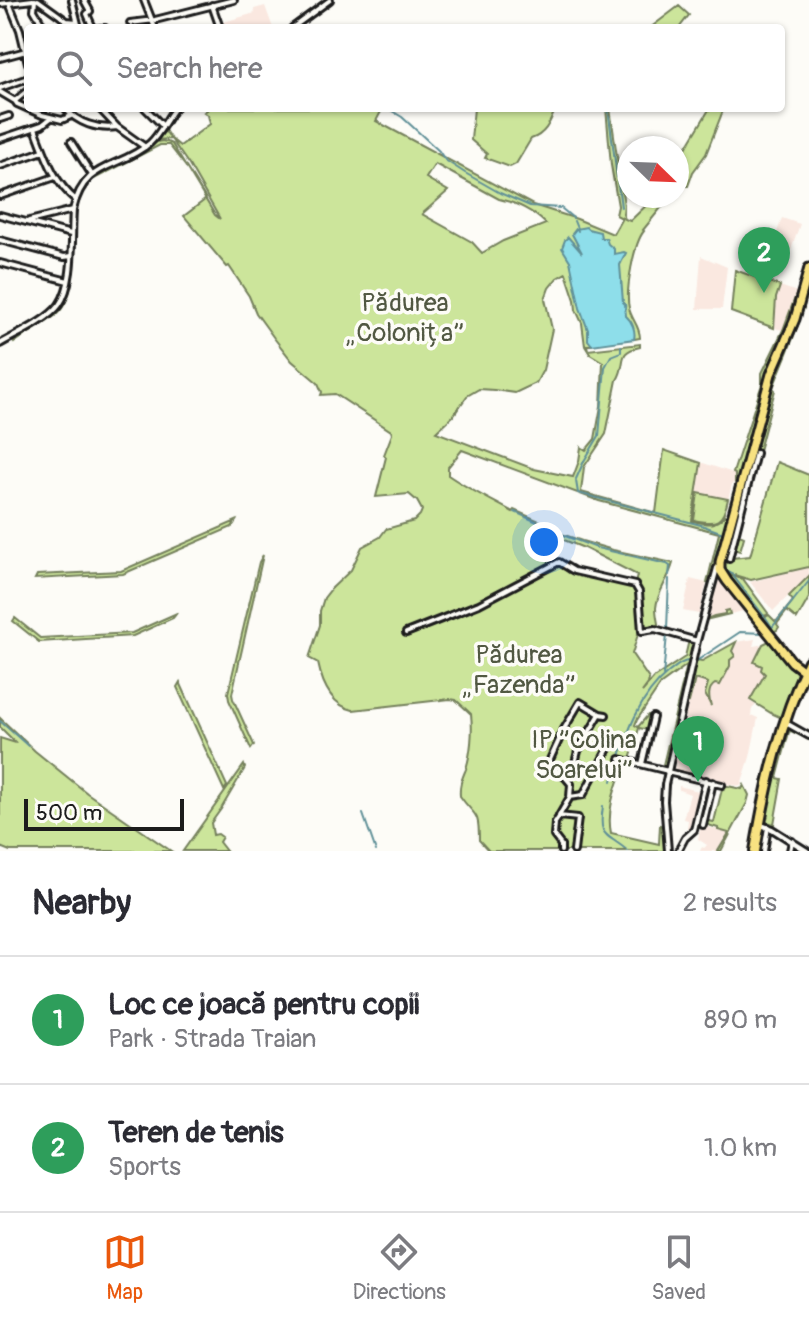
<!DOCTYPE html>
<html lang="en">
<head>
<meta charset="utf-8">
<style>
	body { margin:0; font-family:Pangolin,sans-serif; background:#f7f7f7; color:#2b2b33 }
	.compass { position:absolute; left:617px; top:136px; width:72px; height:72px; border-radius:50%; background:#fff; box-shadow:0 2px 6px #0004; rotate:113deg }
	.scale { position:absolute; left:24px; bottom:20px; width:160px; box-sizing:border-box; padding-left:8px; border:4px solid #1c1c1c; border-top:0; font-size:22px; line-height:28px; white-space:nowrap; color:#1c1c1c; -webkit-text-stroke:6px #fdfcf7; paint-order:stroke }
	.you { position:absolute; left:544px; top:542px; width:28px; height:28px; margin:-20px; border:6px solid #fff; border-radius:50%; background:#1a73e8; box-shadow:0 0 0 12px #1a73e833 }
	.badge { display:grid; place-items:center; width:52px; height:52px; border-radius:50%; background:#ea580c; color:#fff; font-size:26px; font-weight:700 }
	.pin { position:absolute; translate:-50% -66px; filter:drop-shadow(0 2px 4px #0008) }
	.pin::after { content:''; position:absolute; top:42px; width:28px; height:24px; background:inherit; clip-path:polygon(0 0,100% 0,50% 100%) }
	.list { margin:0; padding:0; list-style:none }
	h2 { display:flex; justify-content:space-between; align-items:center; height:104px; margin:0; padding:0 32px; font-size:34px }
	h2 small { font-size:26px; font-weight:400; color:#7c7c81 }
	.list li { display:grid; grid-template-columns:52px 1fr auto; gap:24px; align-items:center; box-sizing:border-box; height:128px; padding:0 32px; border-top:2px solid #e1e1e2 }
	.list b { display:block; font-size:30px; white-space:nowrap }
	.list p { margin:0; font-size:26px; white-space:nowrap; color:#7c7c81 }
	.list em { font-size:26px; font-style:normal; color:#7c7c81 }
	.icon { flex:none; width:44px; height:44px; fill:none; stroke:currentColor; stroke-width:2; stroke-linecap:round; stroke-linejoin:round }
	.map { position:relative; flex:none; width:809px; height:851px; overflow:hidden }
	.search { position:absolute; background:#fff; box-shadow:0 2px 6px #0004; left:24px; right:24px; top:24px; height:88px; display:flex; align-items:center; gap:20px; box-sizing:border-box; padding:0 28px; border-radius:8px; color:#7c7c81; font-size:30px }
	.sheet { height:360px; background:#fff }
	nav { display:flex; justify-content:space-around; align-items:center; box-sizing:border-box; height:112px; border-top:2px solid #e1e1e2; background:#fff; font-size:22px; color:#7c7c81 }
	nav a { display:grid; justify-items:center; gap:4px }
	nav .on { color:#ea580c }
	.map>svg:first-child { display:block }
</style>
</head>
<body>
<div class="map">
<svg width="809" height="851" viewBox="0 0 809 851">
	<rect width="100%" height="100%" fill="#fdfcf7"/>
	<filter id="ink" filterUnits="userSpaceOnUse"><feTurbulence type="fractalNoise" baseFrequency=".0125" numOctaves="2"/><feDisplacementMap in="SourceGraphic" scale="16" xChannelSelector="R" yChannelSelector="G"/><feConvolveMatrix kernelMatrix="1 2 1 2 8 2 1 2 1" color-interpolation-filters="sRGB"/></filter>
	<g filter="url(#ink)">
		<path fill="#fae8e0" d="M265,6L273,28H222L220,23L255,13L254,9Z
			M782,218L800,224L791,250L773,244Z
			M701,256L727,267L722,309H697Z
			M780,286L797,292L783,330L774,328L776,298Z
			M664,450L736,474L735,482L732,484L721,529L656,513Z
			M809,567V576L773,611L750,582Z
			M690,579L707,583L699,614L683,611Z
			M720,580H723L748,610L704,620L715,584Z
			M755,639L753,646L760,645L770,640L765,674L751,702L756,705L752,709L751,715L758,718L750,757L741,786L722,784L674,770L697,664L733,648L736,642Z
			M679,786L702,792L693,830L687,828L688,820L683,819L690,794L679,790Z
			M701,825L729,833L718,851H700L702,847L704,848L707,845L698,839Z"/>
		<path fill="#cce59b" stroke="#74805c" stroke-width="2" fill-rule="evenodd" d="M679,6L689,15L679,28H650Z
			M205,108H383L376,121L533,205L577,219L613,234L622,218L616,215L618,206L611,165L606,108H610L624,205L623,214L625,219L630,221L656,196H674L660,209L643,230L644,231C634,243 625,291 629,308C631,319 640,326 640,338L634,339L632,330L591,316L592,345H587L588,350L640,344V347C615,352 628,363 617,380L606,434L584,467L581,492L656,513L664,450L701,463L692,521C707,524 714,527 725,515L729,520L711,584L707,583L719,533L599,501L462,450L448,467V475C468,489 491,500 513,512L514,510L542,522L550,530L582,541L613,550L673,563C669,579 657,592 656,608C656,615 658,623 659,629L645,631L641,624L632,654L649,679L648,684L642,692L655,677L685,657L689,640L696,643L667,770L662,769L687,665L661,684L637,720L635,725L638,727L648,715H656L649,730L639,728L630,760L625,761C617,784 606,809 611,833L659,844L660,825L664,826L667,851H489L479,840C479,809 475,818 460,796C459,785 462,779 466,769C471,753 473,731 471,714L456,700L450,699L353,710C331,705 322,683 318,663L309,658L320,625V611L324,598L331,589L351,570L362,547L380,537L386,529L414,521L420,515L422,510L417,501L409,494L376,497L386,457L384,455L392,434L391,431L335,394L321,395L322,392L318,383L292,361L274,338L256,313L249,296L229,266L227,267L184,216L206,199L186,167L169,145H160L90,181L82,192L77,207C72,237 81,294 56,315C44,325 27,333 14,343L12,340C31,322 54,319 66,292C70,282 69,266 70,255C73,225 71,189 100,171C111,165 123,160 134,154C147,148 158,136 172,144L215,215L220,219L189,165L171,139L155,140L161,130L166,133L162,128L163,127L170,138L180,146L210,124L208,115L204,112L207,110ZM435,164L499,199C517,203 533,211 546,224L503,241L482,253L472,242L422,214L448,191L426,178ZM566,273L575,300L576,310L582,323L585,346L590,354L603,362L601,406L595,439L586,450L581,447L579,461L573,477L534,469L436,432L453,416L467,396L479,389L494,390L515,393L536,383L543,370L552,329L545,299L549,288L557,278ZM549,534L584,548L637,575L635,584L569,573L547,554Z
			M474,108H556C550,122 546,134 531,139L516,164L510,167L485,158L487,154L471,140Z
			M710,108H724L706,154L693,172L688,186H681L677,190V163Z
			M735,270L780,286L776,298L774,328L731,312Z
			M807,287C809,306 781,366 773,388L775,390L737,534L744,537L740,551L733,549L731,558L750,556L777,462L809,475V567L751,580L724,572L722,566L771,379L806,288Z
			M797,292L802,294L779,350L742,478L735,482V474L733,473L762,384V373L783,330Z
			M698,493L728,499C723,523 717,525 694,520Z
			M236,521L232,527L123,574L35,579L37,575L121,571Z
			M263,555L232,694L233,699L254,745L251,749L229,700L228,693L259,562Z
			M728,575L743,579L768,613L767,615L758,617Z
			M809,576V598L797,619L787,611L777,624L779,627L777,630L771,633L760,619L769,615L776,622L793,601L789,596Z
			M729,610L730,614L705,620L696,660L702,661L736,642L732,651L735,656L730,660V666L720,685L715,684C707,689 709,698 711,706L705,694L708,683L695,679L689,702L685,701L704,620L714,616L725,614V611Z
			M177,613L173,618L133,636L39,642L13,621L15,618L40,638L132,633Z
			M771,640L797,674V679L783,715L780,717L771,713L750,700L765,674L761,670L762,666L754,662L763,644Z
			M180,682L227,786L224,790L177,687Z
			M0,718L35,751L87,793L171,851H10L0,847V738L16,743L0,727Z
			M787,726L809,738V740L791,731L789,732L777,778L782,779L774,824L767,822L766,826L763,824L769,785Z
			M244,765L245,768L221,809L211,823L213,835L218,834L222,837L219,842L226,851H183Z
			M723,785L742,789L744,785L749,795L747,803L721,851H718L729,833L718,830V828L705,824L704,820L714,822Z"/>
		<path fill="#8edeea" stroke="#609098" stroke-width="2" d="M586,227L588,229L600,232L601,238H606L608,244L614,249V254L624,252L626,253L620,265L623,302L625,304L626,316C632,321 636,331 634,339L592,345L588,340V330L580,308L570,261L562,248L565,240L568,237L582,253L572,234L576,229Z"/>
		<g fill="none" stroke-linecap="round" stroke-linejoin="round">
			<path stroke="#609098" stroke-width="2" d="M387,108L402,117L439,151L445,160L465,173L500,193L530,206L561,208L573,218
				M608,108L621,207
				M574,221L578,231
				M576,479L584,461L599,436L605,367L611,356L621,352V346
				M576,481L578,493L701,525L723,533
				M515,512L537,522L549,530
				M729,515L734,495
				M732,530L739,506
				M552,531L597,548L667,564L670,566L669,575
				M716,555L727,519
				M723,566L725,570L734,575
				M734,577L764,616
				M766,618L772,627
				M667,629L669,579
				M770,630L809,581
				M695,662L740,632L764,633
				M663,676L667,635
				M0,721L28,746
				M612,781C625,740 635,700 669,672C676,667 681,661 690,661
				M603,806C598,839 606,832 628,851
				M363,814L376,851
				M663,827L665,851"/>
			<g stroke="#1c1c1c" stroke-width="10">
				<path id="minor" d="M35,0L34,10L41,22
					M38,0L67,21L77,22
					M72,0L79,28
					M84,0L90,11L87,14L93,28
					M144,0L155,28
					M9,3L20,30L28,63
					M0,4L33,0
					M212,5L220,28
					M130,23L155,20L234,0
					M100,28H105
					M292,28L330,0
					M0,58L26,51
					M0,88L28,78
					M0,92L15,101L17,104L42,115L62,120L71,116
					M15,101L28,90
					M65,108C77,123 98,130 117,127
					M99,108L117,127L145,147
					M145,108L162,125
					M0,119L9,116
					M35,128C45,154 53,182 76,200
					M0,139L42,125L51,118
					M71,142L92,175
					M0,166L43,151
					M0,196L55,177
					M0,215L71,234
					M29,221L73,210
					M0,240L64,257L71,256
					M0,263L68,281
					M0,344C17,334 47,321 59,305C75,283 71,237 73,210C84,160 119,170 150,143C160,134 166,119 175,108
					M729,559L756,453
					M406,633L479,604L559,562L574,571L635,585L639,592L642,631L655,629L697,641
					M786,723L809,736
					M620,759L668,771
					M642,764L653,717
					M667,772L722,785
					M566,778L548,764L564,729L580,702L600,714
					M570,797L583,795L610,745L615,744
					M559,817L555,823L554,836L561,845V851
					M703,825L713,782
					M761,825L772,829L807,851
					M574,851L578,818L559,816L570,797L571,784L566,778L575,763L578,751L600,714L606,715
					M668,851L664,801L665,785L697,641L717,568
					M678,851L685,838L694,830L706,780
					M764,851L768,827
					M790,851L792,841"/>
			</g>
			<g stroke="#1c1c1c" stroke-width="13">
				<path id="major" d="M804,671L792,662L727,581L720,570V562L771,374L795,319L809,268"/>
			</g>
			<g stroke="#1c1c1c" stroke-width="14">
				<path id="highway" d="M755,851C766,785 780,722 809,661"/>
			</g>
			<use href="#minor" stroke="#fdfcf7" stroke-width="4"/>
			<use href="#major" stroke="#f8e281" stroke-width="7"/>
			<use href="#highway" stroke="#f8e281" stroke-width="8"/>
		</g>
	</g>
	<g text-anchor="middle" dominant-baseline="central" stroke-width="7" stroke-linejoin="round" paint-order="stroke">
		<g font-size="26" fill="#515842" stroke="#fdfcf7">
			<text x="405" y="303">Pădurea<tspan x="405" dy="30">„Colonița”</tspan></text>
			<text x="519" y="655">Pădurea<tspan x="519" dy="30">„Fazenda”</tspan></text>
			<text x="584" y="740">IP ”Colina<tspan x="584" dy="30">Soarelui”</tspan></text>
		</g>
	</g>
</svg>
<svg class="compass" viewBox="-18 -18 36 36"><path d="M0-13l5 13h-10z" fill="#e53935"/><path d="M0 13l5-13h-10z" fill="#7c7c81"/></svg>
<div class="scale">500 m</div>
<div class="you"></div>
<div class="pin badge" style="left:698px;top:782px;background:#2e9e5b">1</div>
<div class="pin badge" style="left:764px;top:293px;background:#2e9e5b">2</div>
<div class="search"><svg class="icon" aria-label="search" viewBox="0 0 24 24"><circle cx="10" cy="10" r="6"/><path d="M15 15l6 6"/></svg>Search here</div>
</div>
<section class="sheet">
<h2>Nearby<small>2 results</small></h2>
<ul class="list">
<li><span class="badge" style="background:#2e9e5b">1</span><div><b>Loc ce joacă pentru copii</b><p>Park · Strada Traian</p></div><em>890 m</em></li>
<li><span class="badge" style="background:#2e9e5b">2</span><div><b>Teren de tenis</b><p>Sports</p></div><em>1.0 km</em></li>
</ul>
</section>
<nav>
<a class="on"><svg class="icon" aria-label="map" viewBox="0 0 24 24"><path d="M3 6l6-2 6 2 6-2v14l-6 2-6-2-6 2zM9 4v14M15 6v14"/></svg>Map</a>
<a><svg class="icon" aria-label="directions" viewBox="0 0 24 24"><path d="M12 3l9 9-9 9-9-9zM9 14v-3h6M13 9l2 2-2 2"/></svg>Directions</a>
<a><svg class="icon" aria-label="saved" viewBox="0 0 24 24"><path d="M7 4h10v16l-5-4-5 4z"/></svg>Saved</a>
</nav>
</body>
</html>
